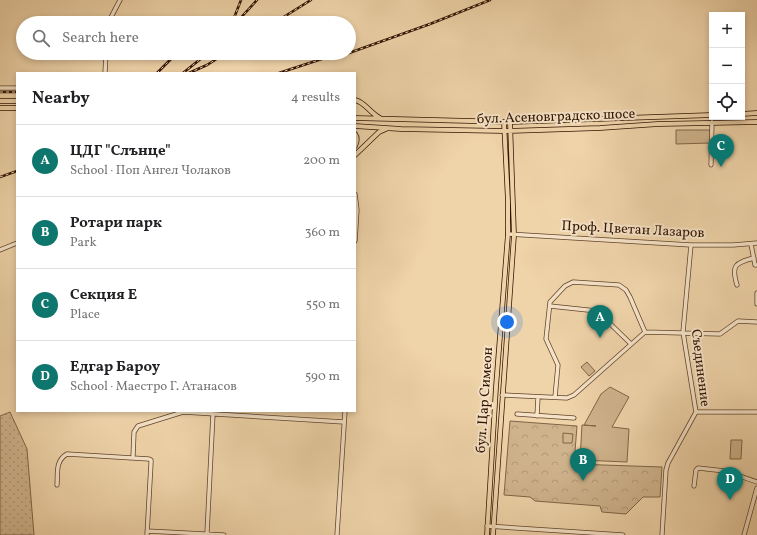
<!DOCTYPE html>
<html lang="en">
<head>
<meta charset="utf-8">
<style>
	body { margin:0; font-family:Vollkorn,serif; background:#f2f2f2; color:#202124 }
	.controls { position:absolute; right:12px; top:12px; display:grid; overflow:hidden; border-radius:0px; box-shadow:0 2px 6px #0003 }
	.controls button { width:36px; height:36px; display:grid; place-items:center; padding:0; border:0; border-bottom:1px solid #e0e0e0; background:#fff; color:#202124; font:20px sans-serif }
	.you { position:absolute; left:507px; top:322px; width:14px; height:14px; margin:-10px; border:3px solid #fff; border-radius:50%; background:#1a73e8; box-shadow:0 0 0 6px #1a73e833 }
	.badge { display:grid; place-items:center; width:26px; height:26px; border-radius:50%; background:#0f766e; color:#fff; font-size:13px; font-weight:700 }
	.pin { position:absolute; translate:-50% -33px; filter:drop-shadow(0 1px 2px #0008) }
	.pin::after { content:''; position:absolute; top:21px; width:14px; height:12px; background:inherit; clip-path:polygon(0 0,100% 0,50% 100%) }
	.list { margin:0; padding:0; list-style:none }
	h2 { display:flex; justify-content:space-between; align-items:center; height:52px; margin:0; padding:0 16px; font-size:17px }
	h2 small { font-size:13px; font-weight:400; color:#757577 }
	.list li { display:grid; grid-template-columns:26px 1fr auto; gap:12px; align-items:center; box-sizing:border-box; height:72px; padding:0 16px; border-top:1px solid #e0e0e0 }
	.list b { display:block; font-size:15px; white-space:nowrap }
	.list p { margin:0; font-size:13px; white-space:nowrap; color:#757577 }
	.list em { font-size:13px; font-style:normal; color:#757577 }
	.icon { flex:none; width:22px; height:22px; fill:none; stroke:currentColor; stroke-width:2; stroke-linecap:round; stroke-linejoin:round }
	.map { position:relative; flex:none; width:757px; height:535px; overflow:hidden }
	.search { position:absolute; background:#fff; box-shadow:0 2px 6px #0003; left:16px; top:16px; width:340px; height:44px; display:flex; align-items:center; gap:10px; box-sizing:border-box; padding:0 14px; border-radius:22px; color:#757577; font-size:15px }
	.panel { position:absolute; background:#fff; box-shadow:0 2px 6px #0003; left:16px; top:72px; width:340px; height:340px; border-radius:0px }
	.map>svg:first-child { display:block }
</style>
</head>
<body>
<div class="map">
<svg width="757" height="535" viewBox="0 0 757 535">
	<defs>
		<pattern id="grass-dots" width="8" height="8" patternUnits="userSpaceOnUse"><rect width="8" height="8" fill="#cfb38c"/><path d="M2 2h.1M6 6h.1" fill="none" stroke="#b29977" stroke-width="1.8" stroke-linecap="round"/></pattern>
		<pattern id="forest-crowns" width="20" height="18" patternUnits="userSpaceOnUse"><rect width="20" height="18" fill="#cfb38c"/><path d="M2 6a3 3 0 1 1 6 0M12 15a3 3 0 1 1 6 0" fill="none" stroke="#b29977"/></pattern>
	</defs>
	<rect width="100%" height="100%" fill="#efd3a9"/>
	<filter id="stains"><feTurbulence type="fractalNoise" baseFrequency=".005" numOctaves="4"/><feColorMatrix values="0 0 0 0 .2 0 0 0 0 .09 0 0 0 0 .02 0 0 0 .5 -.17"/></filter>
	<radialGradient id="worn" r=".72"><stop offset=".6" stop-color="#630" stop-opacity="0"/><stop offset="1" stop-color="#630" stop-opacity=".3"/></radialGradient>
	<path fill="url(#grass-dots)" stroke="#806446" d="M10,412L27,449L34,535H0V416Z"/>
	<path fill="url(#forest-crowns)" stroke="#806446" d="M510,421L577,426L574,464L662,467L660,497H643L626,514L602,512L600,506L535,501L530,497L504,495Z"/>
	<path fill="#cfb38c" stroke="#806446" d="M676,130H710L711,143L676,144Z
		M587,362L595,371L589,376L581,367Z
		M610,387L629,397L612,427L629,429L627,462L580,460L582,425L596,426L584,425L601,394Z
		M563,433L573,434L572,443H563Z
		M731,440H742L741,459H730Z"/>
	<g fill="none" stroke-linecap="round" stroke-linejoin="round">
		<g stroke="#60442a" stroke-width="5">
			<path id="minor" d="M108,23L120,0
				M105,73L106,53
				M0,88H17
				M711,165L712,122
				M355,194L357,210L355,241
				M508,234L691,245H733L757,243
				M751,244L755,265H757
				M0,250L17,243
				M737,285C731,265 735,263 754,258
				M757,293V304
				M550,306L597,311L631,344
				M502,395L567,398L574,395L645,332L720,334L738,321L757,322
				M555,397L558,365L546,339L550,302L565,286L573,282L619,285L626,290L630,297L645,332
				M696,412H757
				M517,414L574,418
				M537,416L538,397
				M133,457L134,432L138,426L183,412L344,422
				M57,485C58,473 55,461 67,454L149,459L151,460V463L147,535
				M694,486L696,470L698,468L725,471L757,482
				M487,526L623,535
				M147,531L224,535
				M207,533L213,414
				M337,535L345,411
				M662,535L666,470L668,463L696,412L683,332L691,245
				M744,535L757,488"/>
		</g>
		<g stroke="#311400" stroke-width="5.5">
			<path id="major" d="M355,100C365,102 370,113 380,118
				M0,101H17
				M0,108H17
				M742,114L757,113
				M355,118L510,122L712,115
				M355,126L401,129L505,131L600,128L658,124L757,122
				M355,134C358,138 357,142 355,146
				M355,155L379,132L386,129
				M487,535L496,387L508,234V201L504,122
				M493,535L514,235L510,122"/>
		</g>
		<use href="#minor" stroke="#f5e2c7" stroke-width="3.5"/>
		<use href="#major" stroke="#efd3a9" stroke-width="4"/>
		<g stroke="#311400" stroke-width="2.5">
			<path id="rail" d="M198,23L200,19
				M232,23L241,0
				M236,23L257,0
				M274,23L311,0
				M349,53L430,24L490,0
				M157,73L177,53
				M183,73L208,53
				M189,73L207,65L226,53
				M279,73L340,53
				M0,92H17
				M0,177L17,171"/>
		</g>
		<use href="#rail" stroke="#f5e2c7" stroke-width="1" stroke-dasharray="3" stroke-linecap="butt"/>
	</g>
	<g text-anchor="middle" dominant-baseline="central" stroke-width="4" stroke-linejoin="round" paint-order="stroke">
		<g font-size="14" fill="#311400" stroke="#f5e2c7">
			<text transform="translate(556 117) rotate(-2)">бул. Асеновградско шосе</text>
			<text transform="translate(633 230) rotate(3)">Проф. Цветан Лазаров</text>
			<text transform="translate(700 368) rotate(83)">Съединение</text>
			<text transform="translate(485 400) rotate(-86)">бул. Цар Симеон</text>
		</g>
	</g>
	<rect width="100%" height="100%" filter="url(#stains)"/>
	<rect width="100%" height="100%" fill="url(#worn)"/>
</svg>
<div class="controls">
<button>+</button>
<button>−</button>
<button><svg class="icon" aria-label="locate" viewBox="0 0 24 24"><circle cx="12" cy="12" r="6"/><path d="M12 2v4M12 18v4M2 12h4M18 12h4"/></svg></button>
</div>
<div class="you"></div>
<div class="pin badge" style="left:600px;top:338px">A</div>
<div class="pin badge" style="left:583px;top:481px">B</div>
<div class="pin badge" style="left:721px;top:167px">C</div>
<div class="pin badge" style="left:730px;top:500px">D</div>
<div class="search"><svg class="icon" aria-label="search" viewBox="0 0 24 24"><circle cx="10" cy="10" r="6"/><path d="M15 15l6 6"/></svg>Search here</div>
<section class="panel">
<h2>Nearby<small>4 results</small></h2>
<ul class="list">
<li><span class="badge">A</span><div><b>ЦДГ &quot;Слънце&quot;</b><p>School · Поп Ангел Чолаков</p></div><em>200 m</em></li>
<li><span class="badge">B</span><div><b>Ротари парк</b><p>Park</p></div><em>360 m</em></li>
<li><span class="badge">C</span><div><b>Секция E</b><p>Place</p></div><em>550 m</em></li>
<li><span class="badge">D</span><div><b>Едгар Бароу</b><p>School · Маестро Г. Атанасов</p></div><em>590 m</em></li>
</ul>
</section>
</div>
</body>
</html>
